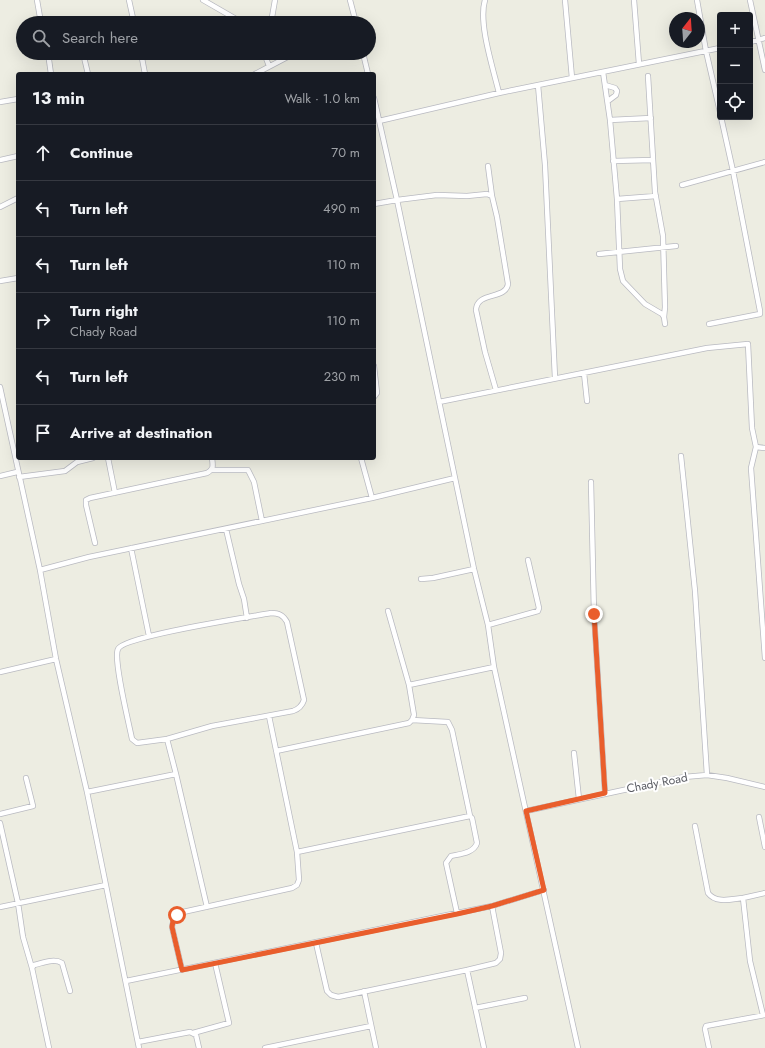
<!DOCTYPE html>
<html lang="en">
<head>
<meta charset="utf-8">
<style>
	body { margin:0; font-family:Jost,sans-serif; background:#20242c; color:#f1f3f6 }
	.controls { position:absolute; right:12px; top:12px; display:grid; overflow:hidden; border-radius:4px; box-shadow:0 4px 16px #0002 }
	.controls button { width:36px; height:36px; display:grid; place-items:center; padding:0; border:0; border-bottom:1px solid #363941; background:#171b24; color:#f1f3f6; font:20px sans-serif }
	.compass { position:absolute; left:669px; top:12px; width:36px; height:36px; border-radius:50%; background:#171b24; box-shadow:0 4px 16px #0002; rotate:17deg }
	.stop { position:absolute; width:12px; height:12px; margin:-9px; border:3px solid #e95e2c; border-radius:50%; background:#fff }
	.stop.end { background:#e95e2c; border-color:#fff; box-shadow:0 1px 4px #0008 }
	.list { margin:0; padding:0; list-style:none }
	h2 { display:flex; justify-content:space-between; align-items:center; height:52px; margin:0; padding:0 16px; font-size:17px }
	h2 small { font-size:13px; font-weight:400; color:#9ea1a6 }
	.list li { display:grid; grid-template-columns:26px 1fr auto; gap:12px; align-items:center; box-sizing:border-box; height:56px; padding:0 16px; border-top:1px solid #363941 }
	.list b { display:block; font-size:15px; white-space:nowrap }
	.list p { margin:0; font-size:13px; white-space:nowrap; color:#9ea1a6 }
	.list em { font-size:13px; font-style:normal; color:#9ea1a6 }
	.icon { flex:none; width:22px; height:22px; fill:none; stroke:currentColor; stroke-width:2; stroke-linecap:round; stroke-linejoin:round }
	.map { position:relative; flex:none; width:765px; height:1048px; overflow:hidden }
	.search { position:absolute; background:#171b24; box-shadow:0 4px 16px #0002; left:16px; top:16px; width:360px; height:44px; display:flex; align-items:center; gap:10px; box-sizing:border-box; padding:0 14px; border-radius:22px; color:#9ea1a6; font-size:15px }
	.panel { position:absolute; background:#171b24; box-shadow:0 4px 16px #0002; left:16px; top:72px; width:360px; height:388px; border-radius:4px }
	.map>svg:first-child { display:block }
</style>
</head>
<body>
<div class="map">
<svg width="765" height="1048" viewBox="0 0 765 1048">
	<rect width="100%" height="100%" fill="#edede2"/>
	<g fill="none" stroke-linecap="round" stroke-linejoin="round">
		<g stroke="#b9bac1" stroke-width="6">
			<path id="street" d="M37,0L41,23
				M129,0L134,23
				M203,0L243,23
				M350,0L356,23
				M485,0C478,23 493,68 499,93
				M565,0L572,78
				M634,0L639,64
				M697,0L706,51L720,112
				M750,0L765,70
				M271,23L275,0
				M750,42L765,38
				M48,53L51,74
				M83,53L88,74
				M141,53L145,74
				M264,53L269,66
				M363,53L368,74
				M48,56L62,53
				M603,72L610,120L617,199L620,269L623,281L645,304L662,314L664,317L665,324
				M255,74L295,53
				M648,76L655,192L663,236L665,307L664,317
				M538,85L545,165L555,378
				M605,85L615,88L617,91L616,95L608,101
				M374,98L397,200L474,569L488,625L494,667L578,1048
				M0,102L18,99
				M610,120L651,118
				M379,121L499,93L720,48
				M0,160L18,156
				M613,161L653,160
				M488,166L492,196
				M682,185L765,162
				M617,199L656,196
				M374,204L397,200L437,195L467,196L487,194L492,196L497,217L508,284C506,300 477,291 476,310L485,352L496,390
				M0,207L18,198
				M599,254L676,246
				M0,281L18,278
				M709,324L760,314V311L733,171L721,117
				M374,366L377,393L374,397
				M584,373L587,401
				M0,387L40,570L56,659L87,792L139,1048
				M439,402L707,348L748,344L752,428L756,447L751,468L765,658
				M756,447L765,448
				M681,456L695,591L707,775
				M108,458L115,493
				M361,458L372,498
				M212,470H248L254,482L262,521
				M0,476L17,472
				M19,477L65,471L77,462L93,458
				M591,482L594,614L605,793
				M226,529L239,584L244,599L247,618
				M95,543L86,505V500L90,498L207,473C214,469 213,466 212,458
				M131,548L149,636
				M40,570L89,557L372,498L455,478
				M421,579L433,578L474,569
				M388,611L409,685L494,667
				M271,613C279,613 283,615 287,622L304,700C302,706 299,709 293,711L212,726L167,739L137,743L132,739C129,724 113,659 118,649C124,636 250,617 271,613Z
				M488,625L538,611L539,608L528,560
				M0,672L56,659
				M412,720L448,722L452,730L470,816
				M276,751L409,723L412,720L414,715L409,685
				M574,753L579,799
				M176,774L207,907
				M87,792L176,774L167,739
				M526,811L684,777L707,775L727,778L765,787
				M0,814L33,806L26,778
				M759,817L765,847
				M0,823L18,903L23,937L32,968
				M695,826L708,893C716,904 732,899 743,898
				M297,852L470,816L472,818L477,843C474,853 460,854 451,856L446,863L457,913
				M0,907L106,885
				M316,943L327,991L331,995L338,997L467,970L496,963L500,959L501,953L492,906
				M182,970L172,927C173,919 176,916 183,912L292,888L297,885L299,880L297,852L269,716
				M467,970L484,1048
				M126,981L457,913L492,906L544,890
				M364,991L376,1048
				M475,1008L525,998
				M763,1015L750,961L743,898L765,893
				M193,1033L229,1023L215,963
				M138,1042L190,1032L196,1035L199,1048
				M49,1048L32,968L34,965C43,963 54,958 62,963L70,991
				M265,1048L371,1026
				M709,1048L705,1029L706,1026L765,1015"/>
		</g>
		<use href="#street" stroke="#fff" stroke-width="4.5"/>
	</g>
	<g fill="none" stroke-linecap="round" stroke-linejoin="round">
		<path stroke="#e95e2c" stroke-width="5" d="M177,915L173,921L172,927L182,970L457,914L492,906L544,890L526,811L605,793L594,614"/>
	</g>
	<g text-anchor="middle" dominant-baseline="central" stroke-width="4" stroke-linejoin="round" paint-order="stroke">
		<g font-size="12" fill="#5a5c63" stroke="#fff">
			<text transform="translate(657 783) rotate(-11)">Chady Road</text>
		</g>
	</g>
</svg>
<div class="controls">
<button>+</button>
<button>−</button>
<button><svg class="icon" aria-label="locate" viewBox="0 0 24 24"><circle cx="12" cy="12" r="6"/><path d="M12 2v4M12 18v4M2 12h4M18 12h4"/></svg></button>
</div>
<svg class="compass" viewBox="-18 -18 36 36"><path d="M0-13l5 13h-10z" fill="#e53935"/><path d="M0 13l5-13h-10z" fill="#9ea1a6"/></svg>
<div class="stop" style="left:177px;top:915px"></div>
<div class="stop end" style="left:594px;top:614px"></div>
<div class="search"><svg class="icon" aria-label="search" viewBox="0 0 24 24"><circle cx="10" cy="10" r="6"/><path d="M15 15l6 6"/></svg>Search here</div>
<section class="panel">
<h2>13 min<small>Walk · 1.0 km</small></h2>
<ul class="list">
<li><svg class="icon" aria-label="ahead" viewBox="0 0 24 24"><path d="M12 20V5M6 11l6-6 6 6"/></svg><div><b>Continue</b></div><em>70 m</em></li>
<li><svg class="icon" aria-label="left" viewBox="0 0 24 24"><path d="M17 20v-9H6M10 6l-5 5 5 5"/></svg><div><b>Turn left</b></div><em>490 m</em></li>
<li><svg class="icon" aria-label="left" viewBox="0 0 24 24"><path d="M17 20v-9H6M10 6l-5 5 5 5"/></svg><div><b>Turn left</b></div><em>110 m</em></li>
<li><svg class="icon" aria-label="right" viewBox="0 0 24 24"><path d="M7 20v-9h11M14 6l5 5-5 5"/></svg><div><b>Turn right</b><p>Chady Road</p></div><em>110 m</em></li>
<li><svg class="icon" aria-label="left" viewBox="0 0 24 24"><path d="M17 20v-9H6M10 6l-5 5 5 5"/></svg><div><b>Turn left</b></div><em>230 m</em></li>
<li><svg class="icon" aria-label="arrive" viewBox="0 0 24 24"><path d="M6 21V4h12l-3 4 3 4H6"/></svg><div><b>Arrive at destination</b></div></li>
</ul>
</section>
</div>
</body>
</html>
